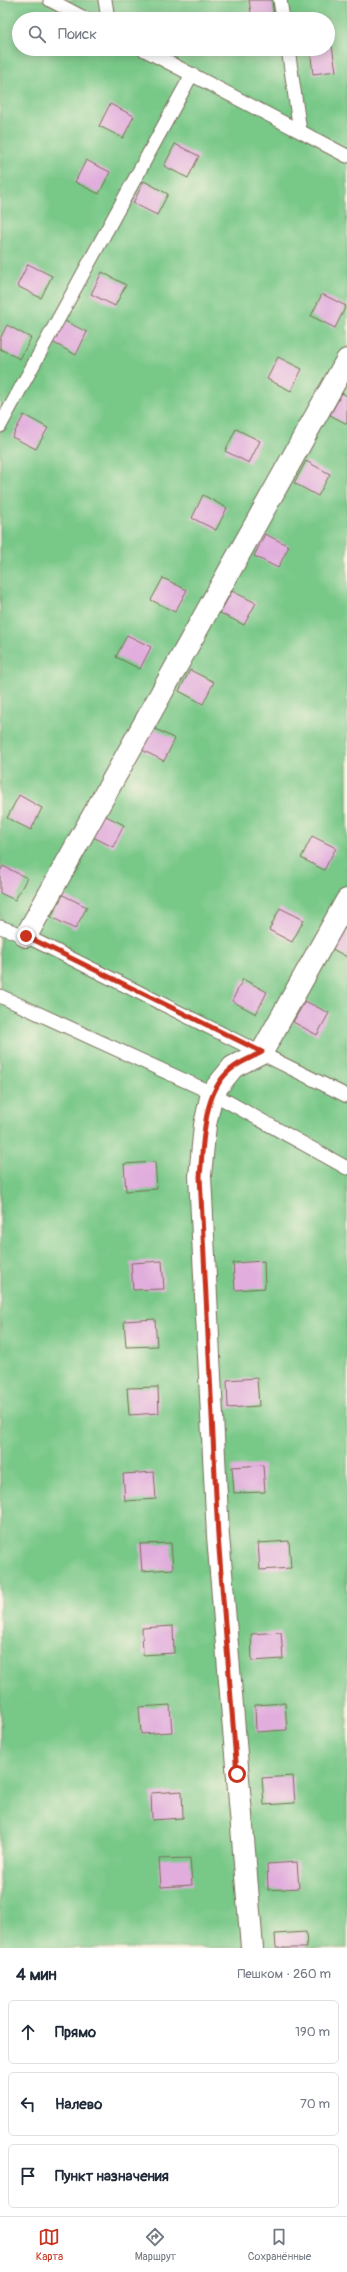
<!DOCTYPE html>
<html lang="ru">
<head>
<meta charset="utf-8">
<style>
	body { margin:0; font-family:Pangolin,sans-serif; background:#f2f2f3; color:#1f2937 }
	.stop { position:absolute; width:12px; height:12px; margin:-9px; border:3px solid #c8321e; border-radius:50%; background:#fff }
	.stop.end { background:#c8321e; border-color:#fff; box-shadow:0 1px 4px #0008 }
	.list { margin:0; padding:0; list-style:none }
	h2 { display:flex; justify-content:space-between; align-items:center; height:52px; margin:0; padding:0 16px; font-size:17px }
	h2 small { font-size:13px; font-weight:400; color:#747a83 }
	.list li { display:grid; grid-template-columns:26px 1fr auto; gap:12px; align-items:center; box-sizing:border-box; height:64px; margin:0 8px 8px; padding:0 8px; border:1px solid #e0e1e3; border-radius:6px }
	.list b { display:block; font-size:15px; white-space:nowrap }
	.list em { font-size:13px; font-style:normal; color:#747a83 }
	.icon { flex:none; width:22px; height:22px; fill:none; stroke:currentColor; stroke-width:2; stroke-linecap:round; stroke-linejoin:round }
	.map { position:relative; flex:none; width:347px; height:1948px; overflow:hidden }
	.search { position:absolute; background:#fff; box-shadow:0 2px 10px #0003; left:12px; right:12px; top:12px; height:44px; display:flex; align-items:center; gap:10px; box-sizing:border-box; padding:0 14px; border-radius:22px; color:#747a83; font-size:15px }
	.sheet { height:268px; background:#fff }
	nav { display:flex; justify-content:space-around; align-items:center; box-sizing:border-box; height:56px; border-top:1px solid #e0e1e3; background:#fff; font-size:11px; color:#747a83 }
	nav a { display:grid; justify-items:center; gap:2px }
	nav .on { color:#c8321e }
	.map>svg:first-child { display:block }
</style>
</head>
<body>
<div class="map">
<svg width="347" height="1948" viewBox="0 0 347 1948">
	<rect width="100%" height="100%" fill="#fcf5e5"/>
	<filter id="ink" filterUnits="userSpaceOnUse"><feTurbulence type="fractalNoise" baseFrequency=".025" numOctaves="2"/><feDisplacementMap in="SourceGraphic" scale="8" xChannelSelector="R" yChannelSelector="G"/><feConvolveMatrix kernelMatrix="1 2 1 2 8 2 1 2 1" color-interpolation-filters="sRGB"/></filter>
	<filter id="wash" filterUnits="userSpaceOnUse"><feTurbulence type="fractalNoise" baseFrequency=".012" numOctaves="4" result="noise"/><feDisplacementMap in="SourceGraphic" scale="16" xChannelSelector="R" yChannelSelector="G"/><feGaussianBlur stdDeviation="0.9" result="paint"/><feColorMatrix in="noise" values="0 0 0 0 0 0 0 0 0 0 0 0 0 0 0 0 0 1.4 0 .05"/><feComposite in="paint" operator="in"/></filter>
	<g filter="url(#wash)">
		<rect width="100%" height="100%" fill="#f0e6c8"/>
		<path fill="#78c888" stroke="#5a7953" fill-rule="evenodd" d="M0,0H347V1948H0ZM19,19H328V49H19Z"/>
		<g id="blocks">
			<path fill="#e1addd" d="M249,0H272L274,19H252Z
				M328,46H332L336,71L313,74L310,49H328Z
				M110,104L134,116L123,138L99,126Z
				M175,144L199,156L188,178L164,166Z
				M86,160L110,172L99,194L75,182Z
				M144,181L168,194L157,215L133,203Z
				M28,264L52,276L41,298L17,286Z
				M102,272L126,285L115,306L91,294Z
				M322,294L346,306L335,328L311,316Z
				M63,320L87,332L76,355L52,342Z
				M7,325L31,338L20,359L0,349V339Z
				M278,357L302,369L291,391L267,379Z
				M342,393L347,396V424L330,415Z
				M24,415L48,428L36,449L12,437Z
				M236,429L260,441L249,463L225,451Z
				M306,461L330,474L318,496L294,483Z
				M203,495L227,508L216,530L192,518Z
				M265,534L289,546L278,568L254,556Z
				M163,578L187,590L175,612L151,600Z
				M232,591L256,603L244,625L220,613Z
				M127,635L151,647L140,669L116,657Z
				M190,670L214,682L203,704L179,691Z
				M152,727L175,739L164,761L140,749Z
				M19,795L42,808L31,830L7,818Z
				M100,813L124,825L113,847L89,835Z
				M312,836L336,848L324,870L301,858Z
				M3,866L27,878L15,900L0,893V871Z
				M63,895L87,907L75,929L51,917Z
				M280,908L304,920L292,942L269,930Z
				M338,924L347,929V957L327,946Z
				M243,979L267,992L256,1014L232,1001Z
				M305,1001L329,1013L317,1035L293,1022Z
				M155,1162L157,1189L126,1191L124,1164Z
				M162,1261L164,1289L133,1290L131,1263Z
				M264,1261L265,1288L235,1290L233,1263Z
				M155,1319L157,1346L126,1347L124,1321Z
				M257,1378L259,1406L228,1408L227,1380Z
				M158,1387L159,1413L129,1415L127,1388Z
				M263,1465L265,1492L234,1493L232,1467Z
				M154,1472L156,1499L125,1501L123,1474Z
				M289,1541L291,1568L260,1570L258,1543Z
				M171,1543L173,1569L142,1571L140,1544Z
				M173,1626L174,1653L143,1655L142,1628Z
				M281,1632L283,1659L252,1661L251,1634Z
				M285,1703L287,1730L256,1732L255,1705Z
				M170,1705L172,1732L141,1734L139,1707Z
				M293,1776L295,1803L264,1805L262,1778Z
				M182,1791L183,1818L152,1820L151,1793Z
				M190,1858L192,1885L161,1887L159,1859Z
				M297,1862L299,1888L268,1890L267,1864Z
				M306,1932L307,1948H276L275,1934Z"/>
		</g>
	</g>
	<g filter="url(#ink)">
		<use href="#blocks" fill-opacity="0" stroke="#7a6c5a" stroke-width="1"/>
		<g fill="none" stroke-linecap="round" stroke-linejoin="round">
			<g stroke="#7a6c5a" stroke-width="15">
				<path id="service" d="M50,0L86,19
					M105,0L108,19
					M280,0L283,19
					M143,49L347,156
					M288,49L300,131
					M0,426L192,74
					M0,927L26,936L347,1096
					M0,996L212,1093L347,1168"/>
			</g>
			<g stroke="#7a6c5a" stroke-width="24">
				<path id="minor" d="M26,936L347,360
					M252,1948L218,1536L200,1176L205,1125L212,1093L233,1067L262,1052L347,900"/>
			</g>
			<use href="#service" stroke="#fff" stroke-width="13"/>
			<use href="#minor" stroke="#fff" stroke-width="22"/>
		</g>
	</g>
	<g fill="none" stroke-linecap="round" stroke-linejoin="round" filter="url(#ink)">
		<path stroke="#c8321e" stroke-width="5" d="M26,936L262,1052C253,1057 242,1061 234,1067C202,1089 204,1141 200,1176L218,1536L237,1774"/>
	</g>
</svg>
<div class="stop" style="left:237px;top:1774px"></div>
<div class="stop end" style="left:26px;top:936px"></div>
<div class="search"><svg class="icon" aria-label="search" viewBox="0 0 24 24"><circle cx="10" cy="10" r="6"/><path d="M15 15l6 6"/></svg>Поиск</div>
</div>
<section class="sheet">
<h2>4 мин<small>Пешком · 260 m</small></h2>
<ul class="list">
<li><svg class="icon" aria-label="ahead" viewBox="0 0 24 24"><path d="M12 20V5M6 11l6-6 6 6"/></svg><div><b>Прямо</b></div><em>190 m</em></li>
<li><svg class="icon" aria-label="left" viewBox="0 0 24 24"><path d="M17 20v-9H6M10 6l-5 5 5 5"/></svg><div><b>Налево</b></div><em>70 m</em></li>
<li><svg class="icon" aria-label="arrive" viewBox="0 0 24 24"><path d="M6 21V4h12l-3 4 3 4H6"/></svg><div><b>Пункт назначения</b></div></li>
</ul>
</section>
<nav>
<a class="on"><svg class="icon" aria-label="map" viewBox="0 0 24 24"><path d="M3 6l6-2 6 2 6-2v14l-6 2-6-2-6 2zM9 4v14M15 6v14"/></svg>Карта</a>
<a><svg class="icon" aria-label="directions" viewBox="0 0 24 24"><path d="M12 3l9 9-9 9-9-9zM9 14v-3h6M13 9l2 2-2 2"/></svg>Маршрут</a>
<a><svg class="icon" aria-label="saved" viewBox="0 0 24 24"><path d="M7 4h10v16l-5-4-5 4z"/></svg>Сохранённые</a>
</nav>
</body>
</html>
